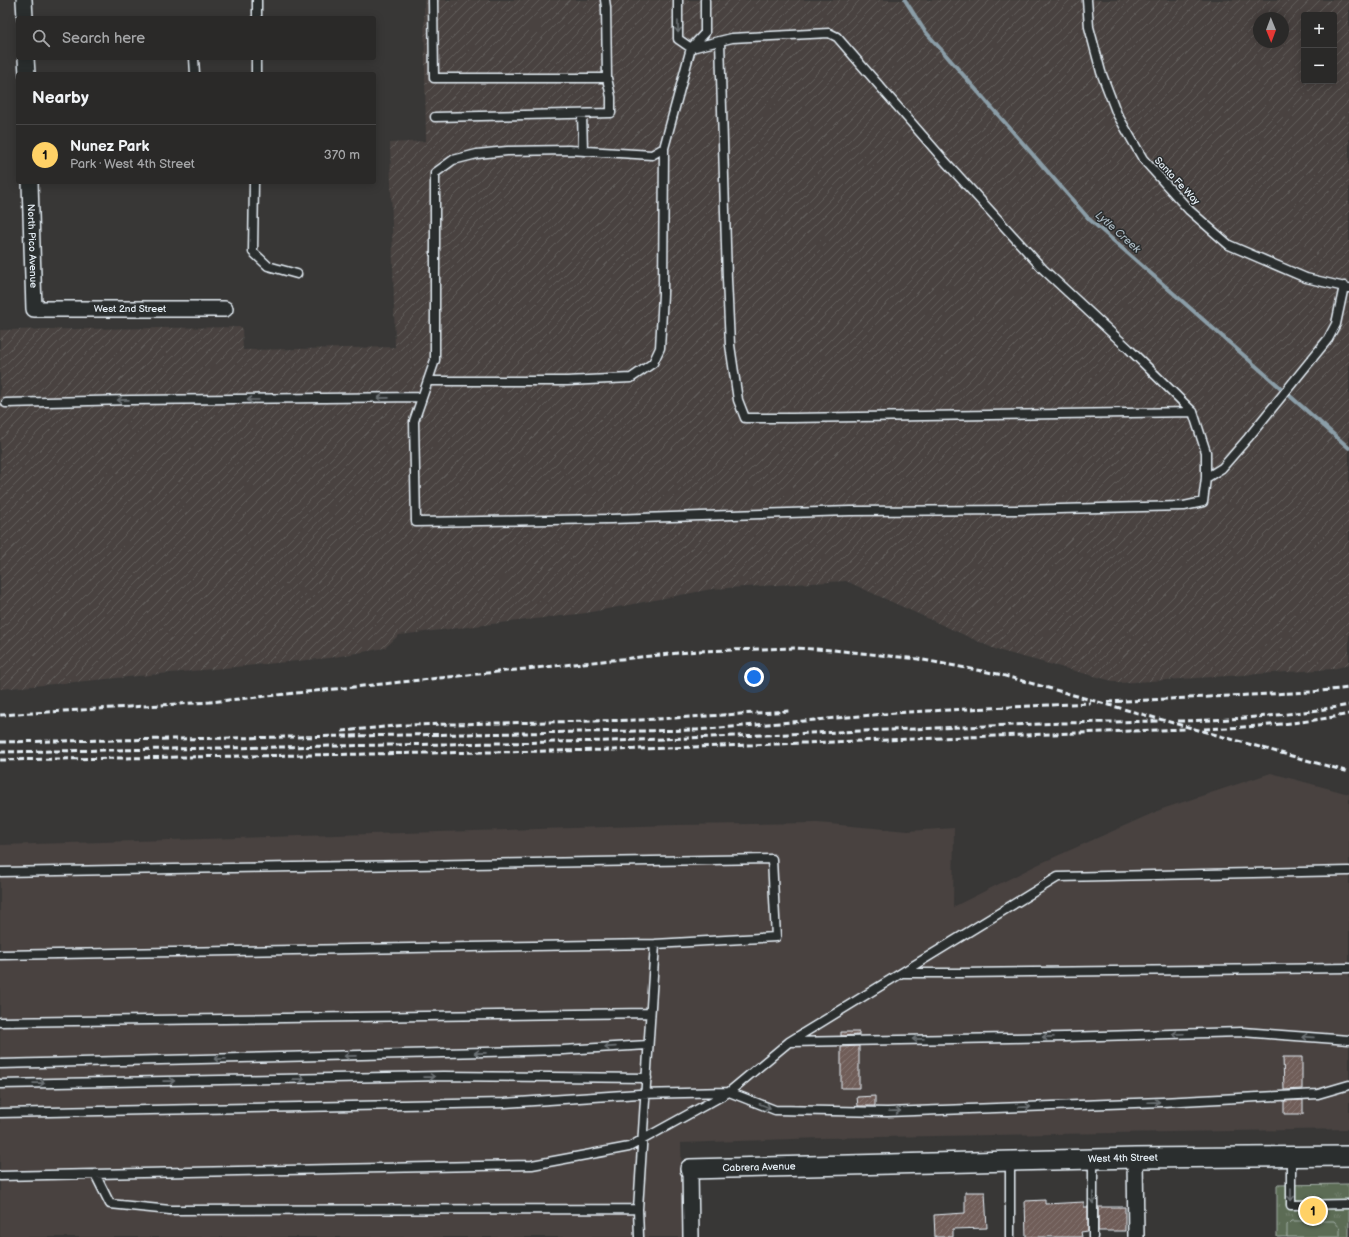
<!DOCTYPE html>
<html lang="en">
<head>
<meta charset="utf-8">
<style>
	body { margin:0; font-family:"Balsamiq Sans",sans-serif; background:#363534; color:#f1f3f6 }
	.controls { position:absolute; right:12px; top:12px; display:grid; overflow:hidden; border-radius:4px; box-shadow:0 2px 10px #0003 }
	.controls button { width:36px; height:36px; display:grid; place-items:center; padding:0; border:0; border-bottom:1px solid #464545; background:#2a2928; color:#f1f3f6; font:20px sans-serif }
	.compass { position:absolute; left:1253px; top:12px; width:36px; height:36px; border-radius:50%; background:#2a2928; box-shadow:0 2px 10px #0003; rotate:179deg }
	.you { position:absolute; left:754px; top:677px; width:14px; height:14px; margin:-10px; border:3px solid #fff; border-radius:50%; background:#1a73e8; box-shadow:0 0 0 6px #1a73e833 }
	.badge { display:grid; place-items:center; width:26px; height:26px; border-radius:50%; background:#ffd166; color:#111; font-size:13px; font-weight:700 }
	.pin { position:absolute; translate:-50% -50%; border:2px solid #fff; box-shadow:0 1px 4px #0006 }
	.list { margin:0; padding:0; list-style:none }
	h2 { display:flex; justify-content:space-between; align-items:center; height:52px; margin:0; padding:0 16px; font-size:17px }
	h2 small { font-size:13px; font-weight:400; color:#a5a6a8 }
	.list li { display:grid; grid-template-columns:26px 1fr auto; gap:12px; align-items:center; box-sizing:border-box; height:60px; padding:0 16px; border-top:1px solid #464545 }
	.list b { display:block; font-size:15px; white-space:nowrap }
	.list p { margin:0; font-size:13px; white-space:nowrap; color:#a5a6a8 }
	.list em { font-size:13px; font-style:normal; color:#a5a6a8 }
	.icon { flex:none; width:22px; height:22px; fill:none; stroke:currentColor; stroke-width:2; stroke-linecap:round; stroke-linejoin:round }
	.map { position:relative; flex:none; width:1349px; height:1237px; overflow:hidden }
	.search { position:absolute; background:#2a2928; box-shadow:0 2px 10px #0003; left:16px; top:16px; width:360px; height:44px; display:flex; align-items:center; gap:10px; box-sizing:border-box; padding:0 14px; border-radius:4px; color:#a5a6a8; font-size:15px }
	.panel { position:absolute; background:#2a2928; box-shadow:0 2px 10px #0003; left:16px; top:72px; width:360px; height:112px; border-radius:4px }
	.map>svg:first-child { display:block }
</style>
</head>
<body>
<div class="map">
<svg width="1349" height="1237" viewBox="0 0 1349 1237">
	<defs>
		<pattern id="industrial-furrows" width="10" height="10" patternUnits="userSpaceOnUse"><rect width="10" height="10" fill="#484240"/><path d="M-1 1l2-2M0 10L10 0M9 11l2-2" fill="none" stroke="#625e5c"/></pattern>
		<pattern id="park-tufts" width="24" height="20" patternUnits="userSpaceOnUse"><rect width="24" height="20" fill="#5b6c55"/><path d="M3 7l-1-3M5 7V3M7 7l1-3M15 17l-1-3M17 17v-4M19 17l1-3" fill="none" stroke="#73816e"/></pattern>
		<pattern id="building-hatch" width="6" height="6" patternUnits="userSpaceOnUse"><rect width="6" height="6" fill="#6f5d58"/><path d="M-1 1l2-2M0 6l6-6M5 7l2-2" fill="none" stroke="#847571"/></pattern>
	</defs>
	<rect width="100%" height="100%" fill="#383736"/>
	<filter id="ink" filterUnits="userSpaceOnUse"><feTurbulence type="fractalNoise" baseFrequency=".025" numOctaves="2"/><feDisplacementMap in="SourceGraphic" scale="8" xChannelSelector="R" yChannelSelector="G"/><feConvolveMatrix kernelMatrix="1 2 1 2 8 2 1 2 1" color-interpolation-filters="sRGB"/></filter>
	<g filter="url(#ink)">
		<path fill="#484240" d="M1271,773L1349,794V1129L823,1138L681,1143L684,1237H0V845L675,825L818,823L908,831L954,828L953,907L1039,864L1162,809Z"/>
		<path fill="url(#industrial-furrows)" fill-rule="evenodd" d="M424,0H1349V665L1333,669L1120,683L997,650L846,581L712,589L586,613L399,635L385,648L329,658L0,689V330L242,327L243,350L395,347L390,143L426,141ZM1304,15H1334V81H1304ZM1259,18H1283V42H1259Z"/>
		<path fill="url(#park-tufts)" stroke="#a2aea6" d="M1349,1184V1237H1277V1185Z"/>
		<path fill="#5b6c55" stroke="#a2aea6" d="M1291,1221H1334L1340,1228V1237H1287V1225Z"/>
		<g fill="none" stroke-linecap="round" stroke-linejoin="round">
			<path stroke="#8b9ea8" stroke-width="4" d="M905,0L924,30L1089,219L1349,448"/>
		</g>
		<path fill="url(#building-hatch)" stroke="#e8f1f8" d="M841,1032H859V1035L841,1036Z
			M859,1046V1088H841V1047Z
			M1283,1057H1302V1089L1284,1090Z
			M875,1096V1106H858L857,1097Z
			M1303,1100V1114H1284V1101Z
			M965,1192H985L987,1228L953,1229V1237H935L934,1215L965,1213Z
			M1045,1200V1204L1084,1202V1207H1088V1231L1081,1232L1082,1237H1026L1025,1201Z
			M1098,1207H1125V1231H1098Z"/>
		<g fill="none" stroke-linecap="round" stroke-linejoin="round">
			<g stroke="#e8f1f8" stroke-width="11">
				<path id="service" d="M433,0L434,78H607L606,7L605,0
					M678,0V39L691,48
					M1087,0L1089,27L1101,72L1117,114L1143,159L1189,210L1229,245L1306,278L1349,288
					M257,18V0
					M720,41L727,279L730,345L738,400L745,418H792L1193,412
					M691,48L732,38L829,33L837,37L943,159L1043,269L1129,349L1193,412L1206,452V478L1203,502L1184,506L1018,510L850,511L611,519L416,522L414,421L435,360V173L453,160L477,154L507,151L569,150L652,155L664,148L691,48L705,33V0
					M194,58L195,74
					M256,74V58
					M582,114L583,151
					M435,117L611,113V97L607,78
					M254,182L253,252L268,266L297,274
					M428,381H567L631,378L653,363L660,348L663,294L664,148
					M6,403L130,400L422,397
					M1206,478L1222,468L1248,438L1328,339L1336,324L1344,286
					M0,872L772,859L776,937L655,944L0,955
					M902,973H962L1349,968
					M0,1022L650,1013
					M790,1042L1065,1037L1242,1032L1349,1040
					M0,1064L563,1050L648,1045
					M0,1084L443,1076L647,1078
					M0,1113L504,1103L639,1094L729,1092L775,1110L887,1112L1162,1102L1318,1094L1349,1085
					M1291,1156V1205L1349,1204
					M1093,1159V1237
					M1010,1161V1237
					M95,1174L110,1204L170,1210L638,1209L655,944
					M0,1176L532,1165L629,1147L729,1092L789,1042L1058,877L1349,871
					M638,1209L639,1237"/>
			</g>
			<g stroke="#e8f1f8" stroke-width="18">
				<g id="minor">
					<path d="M24,0L25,18"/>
					<path d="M26,58L27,74"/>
					<path id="s1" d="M30,182L34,309H225"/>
					<path d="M1135,1158L1136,1237"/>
					<path d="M690,1169L691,1237"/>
				</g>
			</g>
			<g stroke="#e8f1f8" stroke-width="22">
				<g id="tertiary">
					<path id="s2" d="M690,1169L1135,1158L1349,1156"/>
				</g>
			</g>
			<use href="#service" stroke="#2a2d2e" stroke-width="8"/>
			<use href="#minor" stroke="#2a2d2e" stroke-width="15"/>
			<use href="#tertiary" stroke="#2a2d2e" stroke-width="19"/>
			<path stroke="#e8f1f8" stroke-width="3" stroke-dasharray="6 3" stroke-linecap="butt" d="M1107,702L1311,692L1349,688
				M0,715L210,702L698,651L795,648L833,650L918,659L998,674L1349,772
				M1178,721C1236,720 1292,715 1349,705
				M1204,729C1252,727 1301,724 1349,714
				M342,731L406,725L640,720L790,711
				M0,742L697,730L908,712L1091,703
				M0,752L612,741L1063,723L1158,721
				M0,760L613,750L1186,729"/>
		</g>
		<defs><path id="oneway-shaft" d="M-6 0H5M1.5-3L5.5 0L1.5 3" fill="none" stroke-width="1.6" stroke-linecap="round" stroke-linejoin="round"/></defs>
		<g stroke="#6c7275">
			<use href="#oneway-shaft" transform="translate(678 27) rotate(89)"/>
			<use href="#oneway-shaft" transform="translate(383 398) rotate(179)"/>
			<use href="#oneway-shaft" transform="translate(123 400) rotate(179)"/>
			<use href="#oneway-shaft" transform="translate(253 400) rotate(180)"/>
			<use href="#oneway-shaft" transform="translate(1178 1034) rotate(178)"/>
			<use href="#oneway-shaft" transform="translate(1048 1037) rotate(179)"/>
			<use href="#oneway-shaft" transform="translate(1308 1037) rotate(-176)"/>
			<use href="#oneway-shaft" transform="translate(918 1039) rotate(179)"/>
			<use href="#oneway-shaft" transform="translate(610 1047) rotate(176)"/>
			<use href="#oneway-shaft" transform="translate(480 1053) rotate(179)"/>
			<use href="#oneway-shaft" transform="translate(350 1056) rotate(179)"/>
			<use href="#oneway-shaft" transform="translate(220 1059) rotate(179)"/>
			<use href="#oneway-shaft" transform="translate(429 1077) rotate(-1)"/>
			<use href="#oneway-shaft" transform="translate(299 1079) rotate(-1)"/>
			<use href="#oneway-shaft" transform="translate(169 1081) rotate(-1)"/>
			<use href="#oneway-shaft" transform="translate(39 1083) rotate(-1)"/>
			<use href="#oneway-shaft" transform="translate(1154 1102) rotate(-2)"/>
			<use href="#oneway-shaft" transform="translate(765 1106) rotate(22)"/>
			<use href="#oneway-shaft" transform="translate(1025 1107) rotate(-2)"/>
			<use href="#oneway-shaft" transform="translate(895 1111) rotate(-2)"/>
			<use href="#oneway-shaft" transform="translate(1291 1195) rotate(90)"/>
			<use href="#oneway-shaft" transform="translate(1093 1198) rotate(89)"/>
		</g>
	</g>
	<g text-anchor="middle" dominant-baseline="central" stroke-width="3" stroke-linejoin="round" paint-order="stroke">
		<g font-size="10" fill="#e8f1f8" stroke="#2a2d2e">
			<text transform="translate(1177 181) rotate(47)">Santa Fe Way</text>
			<text stroke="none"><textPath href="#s1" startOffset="64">North Pico Avenue</textPath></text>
			<text stroke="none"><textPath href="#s1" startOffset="223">West 2nd Street</textPath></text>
			<text stroke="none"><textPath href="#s2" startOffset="433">West 4th Street</textPath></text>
			<text stroke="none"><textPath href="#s2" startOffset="69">Cabrera Avenue</textPath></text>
		</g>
		<g font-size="11" font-style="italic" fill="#aab9c2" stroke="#2a2d2e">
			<text transform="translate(1118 232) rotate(42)">Lytle Creek</text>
		</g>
	</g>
</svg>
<div class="controls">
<button>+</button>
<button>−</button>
</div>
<svg class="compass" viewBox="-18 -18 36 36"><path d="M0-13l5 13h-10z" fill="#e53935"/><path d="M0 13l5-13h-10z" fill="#a5a6a8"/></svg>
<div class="you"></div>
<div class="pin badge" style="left:1313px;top:1211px">1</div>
<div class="search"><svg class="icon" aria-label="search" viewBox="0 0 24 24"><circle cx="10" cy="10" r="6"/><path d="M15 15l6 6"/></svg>Search here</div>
<section class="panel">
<h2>Nearby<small></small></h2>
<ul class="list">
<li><span class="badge">1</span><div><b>Nunez Park</b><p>Park · West 4th Street</p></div><em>370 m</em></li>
</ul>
</section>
</div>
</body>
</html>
